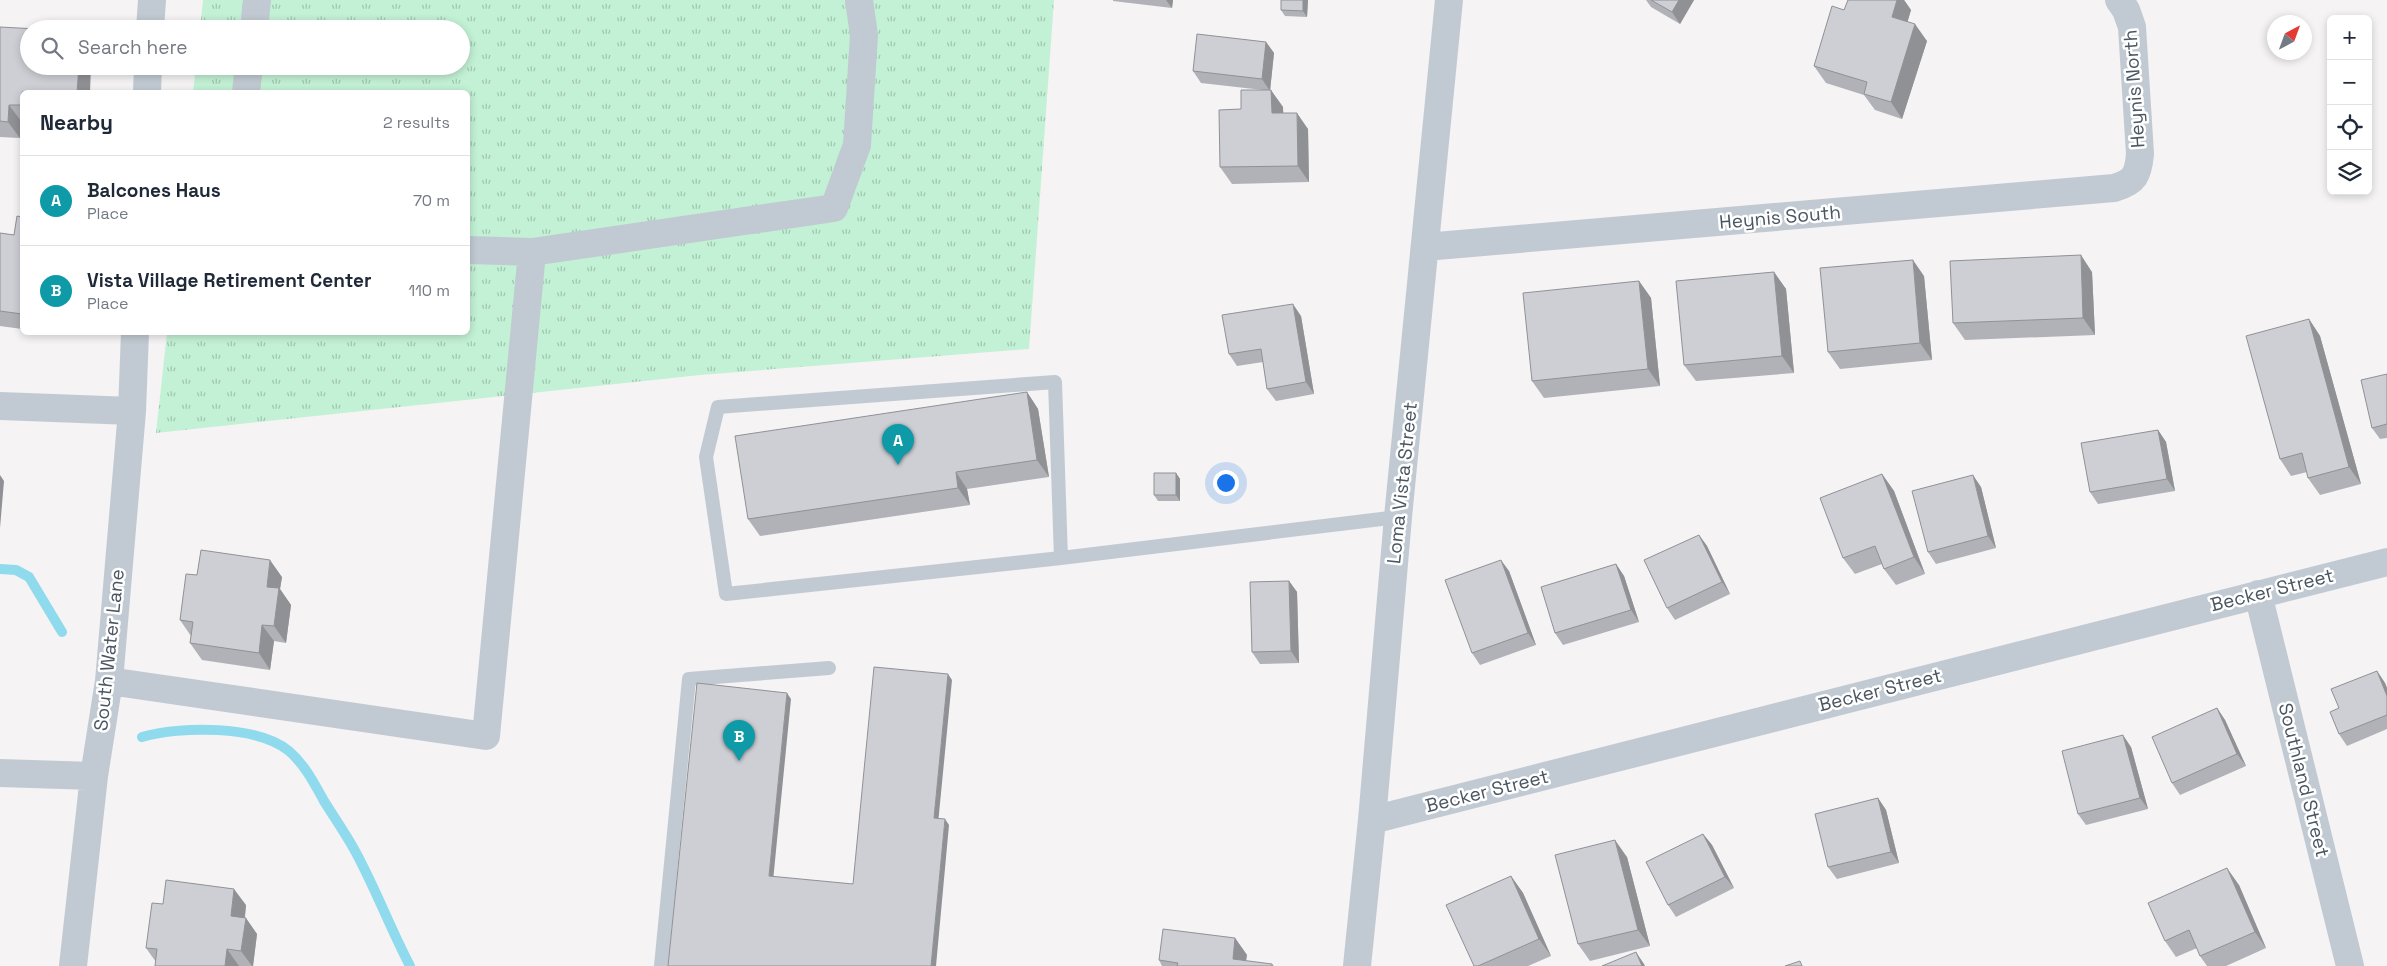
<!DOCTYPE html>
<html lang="en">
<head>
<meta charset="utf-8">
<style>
	body { margin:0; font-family:"Space Grotesk",sans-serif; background:#f2f2f3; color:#1f2937 }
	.controls { position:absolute; right:15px; top:15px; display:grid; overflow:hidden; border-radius:8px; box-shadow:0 2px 8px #0003 }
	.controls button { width:45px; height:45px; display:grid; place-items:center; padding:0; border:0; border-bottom:1px solid #e0e1e3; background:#fff; color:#1f2937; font:25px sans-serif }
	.compass { position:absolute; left:2267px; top:15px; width:45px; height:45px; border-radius:50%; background:#fff; box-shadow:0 2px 8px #0003; rotate:41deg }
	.you { position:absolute; left:1225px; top:482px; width:18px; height:18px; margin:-12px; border:4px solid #fff; border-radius:50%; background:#1a73e8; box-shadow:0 0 0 8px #1a73e833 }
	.badge { display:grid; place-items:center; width:32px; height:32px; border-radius:50%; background:#1a73e8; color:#fff; font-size:16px; font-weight:700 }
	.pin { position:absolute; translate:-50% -41px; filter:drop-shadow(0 1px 2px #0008) }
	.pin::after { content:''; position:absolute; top:26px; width:18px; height:15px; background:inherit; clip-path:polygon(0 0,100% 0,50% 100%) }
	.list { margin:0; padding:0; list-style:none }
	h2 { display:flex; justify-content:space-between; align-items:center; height:65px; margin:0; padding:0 20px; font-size:21px }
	h2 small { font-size:16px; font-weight:400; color:#747a83 }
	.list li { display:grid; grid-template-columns:32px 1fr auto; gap:15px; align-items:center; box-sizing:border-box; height:90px; padding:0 20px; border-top:1px solid #e0e1e3 }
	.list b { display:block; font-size:19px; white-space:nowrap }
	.list p { margin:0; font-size:16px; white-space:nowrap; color:#747a83 }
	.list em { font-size:16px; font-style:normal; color:#747a83 }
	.icon { flex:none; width:28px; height:28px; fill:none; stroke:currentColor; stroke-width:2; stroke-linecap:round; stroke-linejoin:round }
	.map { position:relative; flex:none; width:2387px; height:966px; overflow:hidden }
	.search { position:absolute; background:#fff; box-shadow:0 2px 8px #0003; left:20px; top:20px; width:450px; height:55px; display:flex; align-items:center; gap:12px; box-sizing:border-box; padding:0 18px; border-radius:28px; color:#747a83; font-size:19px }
	.panel { position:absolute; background:#fff; box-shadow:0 2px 8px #0003; left:20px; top:90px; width:450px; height:245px; border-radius:8px }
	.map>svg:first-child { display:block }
</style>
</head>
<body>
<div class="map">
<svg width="2387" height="966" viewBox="0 0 2387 966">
	<defs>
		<pattern id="grass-tufts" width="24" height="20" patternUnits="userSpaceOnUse" patternTransform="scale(1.25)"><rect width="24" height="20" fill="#c3f1d5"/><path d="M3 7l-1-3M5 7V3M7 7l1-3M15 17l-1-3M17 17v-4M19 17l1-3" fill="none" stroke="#a0c6b0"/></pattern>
	</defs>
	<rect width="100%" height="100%" fill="#f5f3f3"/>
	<path fill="url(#grass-tufts)" d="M203,0H1054L1029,349L700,375L156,433L167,333L468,332V92H193L196,66H461V29H200Z"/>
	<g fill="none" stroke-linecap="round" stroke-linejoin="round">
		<path stroke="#90daee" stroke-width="10" d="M0,569L16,570L29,577L62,632
			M142,737C180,726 258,725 289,751C305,765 314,783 324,801C334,817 345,833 354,849C375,887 390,928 410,966"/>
		<path stroke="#c1cad2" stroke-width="14" d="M1061,558L1055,382L718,407L706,457L726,594L1061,558L1398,517
			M661,966L689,679L829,668"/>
		<path stroke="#c1cad2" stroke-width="28" d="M150,29L152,0
			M254,29L257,0
			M147,92L148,66
			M246,92L249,66
			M1425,247L2114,188C2135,182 2138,175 2140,154L2132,27L2126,10L2119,0
			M468,250L532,252L834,208L857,145L864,35L859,0
			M0,406L132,411
			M2258,594L2350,966
			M109,681L486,736L532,252
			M0,773L94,776
			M1372,820L2387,562
			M73,966L94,776L109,681L132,411L135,332
			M1357,966L1372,820L1398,517L1449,0"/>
	</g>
	<path fill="#b0b2b7" d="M1113,0H1173L1172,8L1113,1Z
		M1308,0L1307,17L1285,16L1281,10Z
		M1646,0H1694L1680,24L1651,7Z
		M1848,0H1904L1911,10L1907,22L1927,41L1902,119L1875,110L1864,95L1826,83L1814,66L1844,10Z
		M0,27L22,92V121H21L20,138L0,137Z
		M1266,42L1274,53L1270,90L1283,107V113L1308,129L1309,182L1232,184L1220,167L1241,109L1263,90L1201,83L1193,71Z
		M22,217V329L0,326V233L14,235Z
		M1774,272L1786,289L1794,373L1696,381L1684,365Z
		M2092,272L2095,335L1965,340L1953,323Z
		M1924,276L1932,360L1840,369L1828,352Z
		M1639,281L1651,298L1660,386L1544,398L1532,381Z
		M1301,316L1314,394L1276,401L1267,389L1263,362L1237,366L1229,354Z
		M2309,319L2320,336L2361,484L2320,495L2308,478L2307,472L2291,476L2280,459Z
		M2387,374V438L2380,439L2372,428Z
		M1027,392L1038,409L1049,477L967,489L970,505L760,536L748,519Z
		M2158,430L2166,442L2175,491L2098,504L2090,492Z
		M1176,473L1180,479V501H1158L1154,495Z
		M1882,474L1894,491L1925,574L1896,585L1884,569L1882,564L1855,574L1843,558Z
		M1981,487L1996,548L1936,564L1928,552Z
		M1699,535L1707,546L1730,594L1675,620L1667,608Z
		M1616,564L1624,576L1639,622L1563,645L1555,633Z
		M1509,571L1536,645L1480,665L1472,653Z
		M197,575L282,577L280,589L291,605L286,643L274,641L270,670L202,660L190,643L191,636L180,620Z
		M1289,581L1297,592L1299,663L1260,664L1252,652Z
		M2377,671L2385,683L2387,688V729L2347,746L2339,734V708Z
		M2217,708L2225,720L2246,766L2180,795L2172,783Z
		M2131,747L2148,809L2086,825L2078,814Z
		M1878,798L1886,810L1899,863L1837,879L1828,867Z
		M1703,834L1712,845L1734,888L1676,917L1668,905Z
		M1627,857L1650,946L1590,961L1578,944Z
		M1511,876L1523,893L1551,956L1528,966H1474Z
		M2239,885L2266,948L2226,966H2207L2200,956L2197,948L2176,957L2165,941Z
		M163,904L246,905L245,918L257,934L253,966H155L156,962L146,948Z
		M1235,938L1247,955L1246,961L1272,964L1274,966H1162L1159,960Z"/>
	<path fill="#909195" d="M1166,0H1173L1172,8Z
		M1303,0H1308L1307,17L1303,11Z
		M1679,0H1694L1680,24L1672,12Z
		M1897,0H1904L1911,10L1904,34L1892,17Z
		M1915,24L1927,41L1902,119L1891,102Z
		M1266,42L1274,53L1270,91L1262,79Z
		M79,66H91L90,92H77Z
		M1271,90L1283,107L1284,130L1272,113Z
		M9,105L21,121L20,138L8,122Z
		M1297,113L1308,129L1309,182L1298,166Z
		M2081,255L2092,272L2095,335L2083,318Z
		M1913,260L1924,276L1932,360L1920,343Z
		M1774,272L1786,289L1794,373L1782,356Z
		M1639,281L1651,298L1660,386L1648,369Z
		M1293,304L1301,316L1314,394L1306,382Z
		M2309,319L2320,336L2361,484L2349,467Z
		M1027,392L1038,409L1049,477L1037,460Z
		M2158,430L2166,442L2175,491L2167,479Z
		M956,472L967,489L970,505L958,488Z
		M1176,473L1180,479V501L1176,495Z
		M1882,474L1894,491L1925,574L1914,557Z
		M0,475L4,481L0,528Z
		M1973,475L1981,487L1996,548L1988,536Z
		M1699,535L1707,546L1730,594L1722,582Z
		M270,560L282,577L280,589L291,605L286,643L274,626L267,587Z
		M1501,560L1509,571L1536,645L1528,633Z
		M1616,564L1624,576L1639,622L1631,610Z
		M1289,581L1297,592L1299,663L1291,651Z
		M262,625L274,641L270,670L259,653Z
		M2377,671L2385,683L2387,688V696Z
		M948,674L952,680L938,824L934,818Z
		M787,693L791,699L773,881L769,876Z
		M2217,708L2225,720L2246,766L2237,754Z
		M2123,735L2131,747L2148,809L2140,798Z
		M1878,798L1886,810L1899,863L1891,852Z
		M945,819L949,825L936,966H931Z
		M1703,834L1712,845L1734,888L1725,877Z
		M1615,840L1627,857L1650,946L1638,930Z
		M2227,868L2239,885L2266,948L2255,932Z
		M1511,876L1523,893L1551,956L1539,939Z
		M234,889L246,905L243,933L231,916Z
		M246,918L257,934L253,966H252L241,951Z
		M1235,938L1247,955L1245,966L1233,959Z
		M227,949L239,966H225Z
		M1636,952L1644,964L1645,966H1642Z"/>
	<path fill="#cdcfd5" stroke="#909195" d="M1281,0H1303V11L1281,10Z
		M1651,0H1679L1672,12Z
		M1848,0H1897L1892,17L1915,24L1891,102L1864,94L1867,82L1814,66L1832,6L1844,10Z
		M0,27L37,29H29V66H79L77,92H22V105H9L8,122L0,121Z
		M1197,34L1266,42L1262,79L1193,71Z
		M1241,90H1271L1272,113H1297L1298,166L1220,167L1219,110L1241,109Z
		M17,216L22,217V314L0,311V233L14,235Z
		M2081,255L2083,318L1953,323L1950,261Z
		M1913,260L1920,343L1828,352L1820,268Z
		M1774,272L1782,356L1684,365L1676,281Z
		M1639,281L1648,369L1532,381L1523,293Z
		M1293,304L1306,382L1267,389L1261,349L1229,354L1222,315Z
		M2309,319L2349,467L2308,478L2302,453L2280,459L2246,336Z
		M2387,374V424L2372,428L2361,380Z
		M1027,392L1037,460L956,472L958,488L748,519L735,436Z
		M2158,430L2167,479L2090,492L2081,443Z
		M1154,473H1176V495H1154Z
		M1882,474L1914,557L1884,569L1875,546L1843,558L1820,498Z
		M1973,475L1988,536L1928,552L1912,491Z
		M1699,535L1722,582L1667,608L1644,560Z
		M201,550L270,560L267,587L279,588L274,626L262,625L259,653L190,643L193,622L180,620L186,574L197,575Z
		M1501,560L1528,633L1472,653L1445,580Z
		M1616,564L1631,610L1555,633L1541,587Z
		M1289,581L1291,651L1252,652L1250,582Z
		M874,667L948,674L934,818L945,819L931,966H668L697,683L787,693L769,876L853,884Z
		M2377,671L2387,696V715L2339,734L2330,712L2339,708L2331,689Z
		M2217,708L2237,754L2172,783L2152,737Z
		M2123,735L2140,798L2078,814L2062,751Z
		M1878,798L1891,852L1828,867L1815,814Z
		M1703,834L1725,877L1668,905L1646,862Z
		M1615,840L1638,930L1578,944L1555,855Z
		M2227,868L2255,932L2200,956L2189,930L2165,941L2148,903Z
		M1511,876L1539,939L1478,966H1474L1446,905Z
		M166,880L234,889L231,916L246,918L241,951L227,949L225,966H155L157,949L146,948L152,903L163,904Z
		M1163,929L1235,938L1233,959L1272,964V966H1177L1178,963L1159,960Z
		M1636,952L1642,966H1602Z
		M1800,961L1802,966H1785Z"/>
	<g text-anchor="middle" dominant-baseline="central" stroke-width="5" stroke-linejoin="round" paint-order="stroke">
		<g font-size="19" fill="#4a5661" stroke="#fff">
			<text transform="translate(2134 89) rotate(-94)">Heynis North</text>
			<text transform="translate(1780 217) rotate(-5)">Heynis South</text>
			<text transform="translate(1402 483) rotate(-84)">Loma Vista Street</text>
			<text transform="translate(2272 590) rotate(-14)">Becker Street</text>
			<text transform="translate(109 650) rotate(-84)">South Water Lane</text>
			<text transform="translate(1880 690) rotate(-14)">Becker Street</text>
			<text transform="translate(2304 780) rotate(76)">Southland Street</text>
			<text transform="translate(1487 791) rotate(-14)">Becker Street</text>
		</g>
	</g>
</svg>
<div class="controls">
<button>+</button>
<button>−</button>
<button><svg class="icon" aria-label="locate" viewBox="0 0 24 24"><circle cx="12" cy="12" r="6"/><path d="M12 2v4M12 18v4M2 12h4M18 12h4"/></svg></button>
<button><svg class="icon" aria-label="layers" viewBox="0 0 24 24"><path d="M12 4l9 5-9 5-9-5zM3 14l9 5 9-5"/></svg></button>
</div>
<svg class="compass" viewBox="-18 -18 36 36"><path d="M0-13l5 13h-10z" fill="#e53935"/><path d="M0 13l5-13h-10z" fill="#747a83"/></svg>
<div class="you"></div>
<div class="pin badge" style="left:898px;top:465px;background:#0f9aa8">A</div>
<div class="pin badge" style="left:739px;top:761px;background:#0f9aa8">B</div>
<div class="search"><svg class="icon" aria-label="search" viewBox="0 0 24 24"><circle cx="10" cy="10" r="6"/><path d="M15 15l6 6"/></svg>Search here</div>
<section class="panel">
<h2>Nearby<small>2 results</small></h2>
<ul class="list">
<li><span class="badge" style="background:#0f9aa8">A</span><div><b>Balcones Haus</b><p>Place</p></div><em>70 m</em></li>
<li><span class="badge" style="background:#0f9aa8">B</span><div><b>Vista Village Retirement Center</b><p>Place</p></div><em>110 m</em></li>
</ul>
</section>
</div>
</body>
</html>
